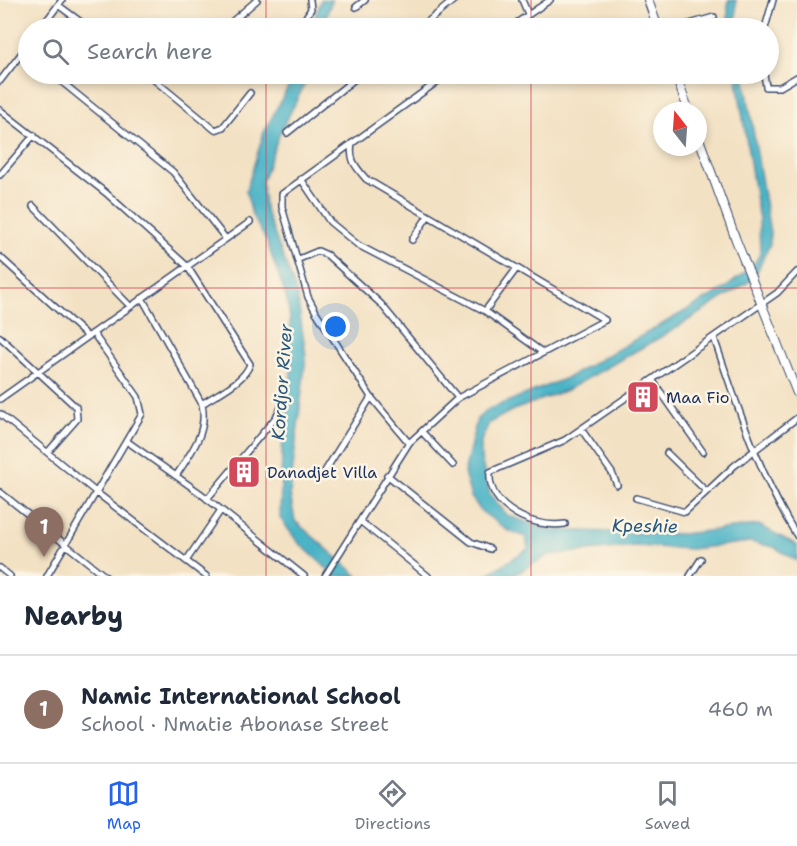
<!DOCTYPE html>
<html lang="en">
<head>
<meta charset="utf-8">
<style>
	body { margin:0; font-family:"Shantell Sans",sans-serif; background:#f2f2f3; color:#1f2937 }
	.compass { position:absolute; left:653px; top:102px; width:54px; height:54px; border-radius:50%; background:#fff; box-shadow:0 3px 9px #0003; rotate:343deg }
	.you { position:absolute; left:336px; top:327px; width:21px; height:21px; margin:-15px; border:4px solid #fff; border-radius:50%; background:#1a73e8; box-shadow:0 0 0 9px #1a73e833 }
	.badge { display:grid; place-items:center; width:39px; height:39px; border-radius:50%; background:#2563eb; color:#fff; font-size:20px; font-weight:700 }
	.pin { position:absolute; translate:-50% -50px; filter:drop-shadow(0 2px 3px #0008) }
	.pin::after { content:''; position:absolute; top:32px; width:21px; height:18px; background:inherit; clip-path:polygon(0 0,100% 0,50% 100%) }
	.list { margin:0; padding:0; list-style:none }
	h2 { display:flex; justify-content:space-between; align-items:center; height:78px; margin:0; padding:0 24px; font-size:26px }
	h2 small { font-size:20px; font-weight:400; color:#747a83 }
	.list li { display:grid; grid-template-columns:39px 1fr auto; gap:18px; align-items:center; box-sizing:border-box; height:108px; padding:0 24px; border-top:2px solid #e0e1e3 }
	.list b { display:block; font-size:22px; white-space:nowrap }
	.list p { margin:0; font-size:20px; white-space:nowrap; color:#747a83 }
	.list em { font-size:20px; font-style:normal; color:#747a83 }
	.icon { flex:none; width:33px; height:33px; fill:none; stroke:currentColor; stroke-width:2; stroke-linecap:round; stroke-linejoin:round }
	.map { position:relative; flex:none; width:797px; height:576px; overflow:hidden }
	.search { position:absolute; background:#fff; box-shadow:0 3px 9px #0003; left:18px; right:18px; top:18px; height:66px; display:flex; align-items:center; gap:15px; box-sizing:border-box; padding:0 21px; border-radius:33px; color:#747a83; font-size:22px }
	.sheet { height:186px; background:#fff }
	nav { display:flex; justify-content:space-around; align-items:center; box-sizing:border-box; height:84px; border-top:2px solid #e0e1e3; background:#fff; font-size:16px; color:#747a83 }
	nav a { display:grid; justify-items:center; gap:3px }
	nav .on { color:#2563eb }
	.map>svg:first-child { display:block }
</style>
</head>
<body>
<div class="map">
<svg width="797" height="576" viewBox="0 0 797 576">
	<rect width="100%" height="100%" fill="#fcf5e5"/>
	<filter id="ink" filterUnits="userSpaceOnUse"><feTurbulence type="fractalNoise" baseFrequency=".0167" numOctaves="2"/><feDisplacementMap in="SourceGraphic" scale="12" xChannelSelector="R" yChannelSelector="G"/><feConvolveMatrix kernelMatrix="1 2 1 2 8 2 1 2 1" color-interpolation-filters="sRGB"/></filter>
	<filter id="wash" filterUnits="userSpaceOnUse"><feTurbulence type="fractalNoise" baseFrequency=".008" numOctaves="4" result="noise"/><feDisplacementMap in="SourceGraphic" scale="24" xChannelSelector="R" yChannelSelector="G"/><feGaussianBlur stdDeviation="1.35" result="paint"/><feColorMatrix in="noise" values="0 0 0 0 0 0 0 0 0 0 0 0 0 0 0 0 0 1.4 0 .05"/><feComposite in="paint" operator="in"/></filter>
	<g filter="url(#wash)">
		<rect width="100%" height="100%" fill="#f3e1c3"/>
		<path fill="#48b3c6" stroke="#327192" stroke-width="1.5" d="M321,0H332L322,28H311Z
			M728,0H736V28H728Z
			M295,74H310L279,135L262,182L265,209L297,294L306,356L290,494L295,521L358,576H335L297,541L280,518L282,449L291,373L290,318L286,296L266,240L252,215L246,191L264,132Z
			M736,74H744L770,233V244L755,276L747,283L673,330L567,390L511,411L489,423L481,441V459L490,494L507,515L548,530L682,534L759,525L797,545V561L774,547L750,542L691,549L635,546L549,555L512,576H485L528,549L526,537L507,530L481,511L471,497L464,473L477,419L489,409L569,377L724,289L753,266L760,254L759,220Z"/>
	</g>
	<g filter="url(#ink)">
		<g fill="none" stroke-linecap="round" stroke-linejoin="round">
			<g stroke="#3b4a6d" stroke-width="8">
				<path id="street" d="M522,0L528,14
					M58,5L89,28
					M356,7L365,0
					M228,25L257,0
					M41,28L62,0
					M160,28H164
					M299,28L311,9L310,0
					M420,28L454,0
					M509,28L550,0
					M675,28L714,17
					M765,28L773,0
					M52,74L173,172L226,239
					M147,74L215,130L223,127L250,93
					M764,74L766,87H780L797,77
					M267,78L270,74
					M0,81L28,45
					M0,110L106,193L187,266L250,364C244,382 218,393 202,404
					M287,133L361,74
					M352,143C349,160 355,166 366,179L605,320
					M0,175L34,135
					M301,179L330,222L358,245L485,311L517,268
					M33,206L130,306
					M412,240L428,216
					M0,257L87,336
					M299,259L318,251L327,255L381,304L458,398
					M142,298L202,404C208,433 191,452 176,476
					M485,311L542,352
					M0,337L76,407L77,419L48,452
					M714,338C737,405 759,475 797,536
					M653,381L703,452
					M0,399L250,222
					M0,414L97,493L206,576
					M581,429L612,473L617,485
					M423,433L453,465
					M128,442L200,493L304,576
					M409,443L371,397L316,312L308,297L282,207V194L448,74
					M667,453L706,491
					M325,471L371,397
					M387,475L471,542L490,549
					M0,492L105,576
					M636,498L685,512L734,466L797,418
					M207,499L276,417L281,408L284,386
					M360,521L428,576
					M565,524C535,529 487,508 490,472L565,440L777,293L797,272
					M186,561L221,510
					M0,568L10,576
					M47,576L142,414L138,397L93,333
					M325,576L409,443L458,398L605,320
					M690,576L701,559"/>
			</g>
			<g stroke="#3b4a6d" stroke-width="10">
				<path id="secondary" d="M648,0L658,28
					M675,74L689,111
					M698,136L736,240L797,393"/>
			</g>
			<use href="#street" stroke="#fff" stroke-width="5"/>
			<use href="#secondary" stroke="#fff" stroke-width="8"/>
		</g>
	</g>
	<path fill="none" stroke="#d1495b" stroke-width="1.5" stroke-opacity="0.55" d="M266,0V28M531,0V28M266,74V576M531,74V576M0,288H797"/>
	<defs>
		<g id="building-square" transform="scale(1.725)"><rect x="-9" y="-9" width="18" height="18" rx="4" fill="#d1495b" stroke="#fcf5e5"/><path d="M-4-6H4V6H1V3H-1V6H-4ZM-2.5-4.3h1.7v1.8h-1.7ZM.8-4.3h1.7v1.8H.8ZM-2.5-1h1.7V.8h-1.7ZM.8-1h1.7V.8H.8Z" fill="#fff"/></g>
	</defs>
	<g fill-rule="evenodd">
		<use href="#building-square" x="643" y="397"/>
		<use href="#building-square" x="244" y="472"/>
	</g>
	<g text-anchor="middle" dominant-baseline="central" stroke-width="5" stroke-linejoin="round" paint-order="stroke">
		<g font-size="16" fill="#1b2f5e" stroke="#fcf5e5" text-anchor="start">
			<text x="666" y="397">Maa Fio</text>
			<text x="267" y="472">Danadjet Villa</text>
		</g>
		<g font-size="18" font-style="italic" fill="#28577d" stroke="#fcf5e5">
			<text transform="translate(282 382) rotate(-86)">Kordjor River</text>
			<text transform="translate(645 526) rotate(1)">Kpeshie</text>
		</g>
	</g>
</svg>
<svg class="compass" viewBox="-18 -18 36 36"><path d="M0-13l5 13h-10z" fill="#e53935"/><path d="M0 13l5-13h-10z" fill="#747a83"/></svg>
<div class="you"></div>
<div class="pin badge" style="left:44px;top:557px;background:#8d6e63">1</div>
<div class="search"><svg class="icon" aria-label="search" viewBox="0 0 24 24"><circle cx="10" cy="10" r="6"/><path d="M15 15l6 6"/></svg>Search here</div>
</div>
<section class="sheet">
<h2>Nearby<small></small></h2>
<ul class="list">
<li><span class="badge" style="background:#8d6e63">1</span><div><b>Namic International School</b><p>School · Nmatie Abonase Street</p></div><em>460 m</em></li>
</ul>
</section>
<nav>
<a class="on"><svg class="icon" aria-label="map" viewBox="0 0 24 24"><path d="M3 6l6-2 6 2 6-2v14l-6 2-6-2-6 2zM9 4v14M15 6v14"/></svg>Map</a>
<a><svg class="icon" aria-label="directions" viewBox="0 0 24 24"><path d="M12 3l9 9-9 9-9-9zM9 14v-3h6M13 9l2 2-2 2"/></svg>Directions</a>
<a><svg class="icon" aria-label="saved" viewBox="0 0 24 24"><path d="M7 4h10v16l-5-4-5 4z"/></svg>Saved</a>
</nav>
</body>
</html>
